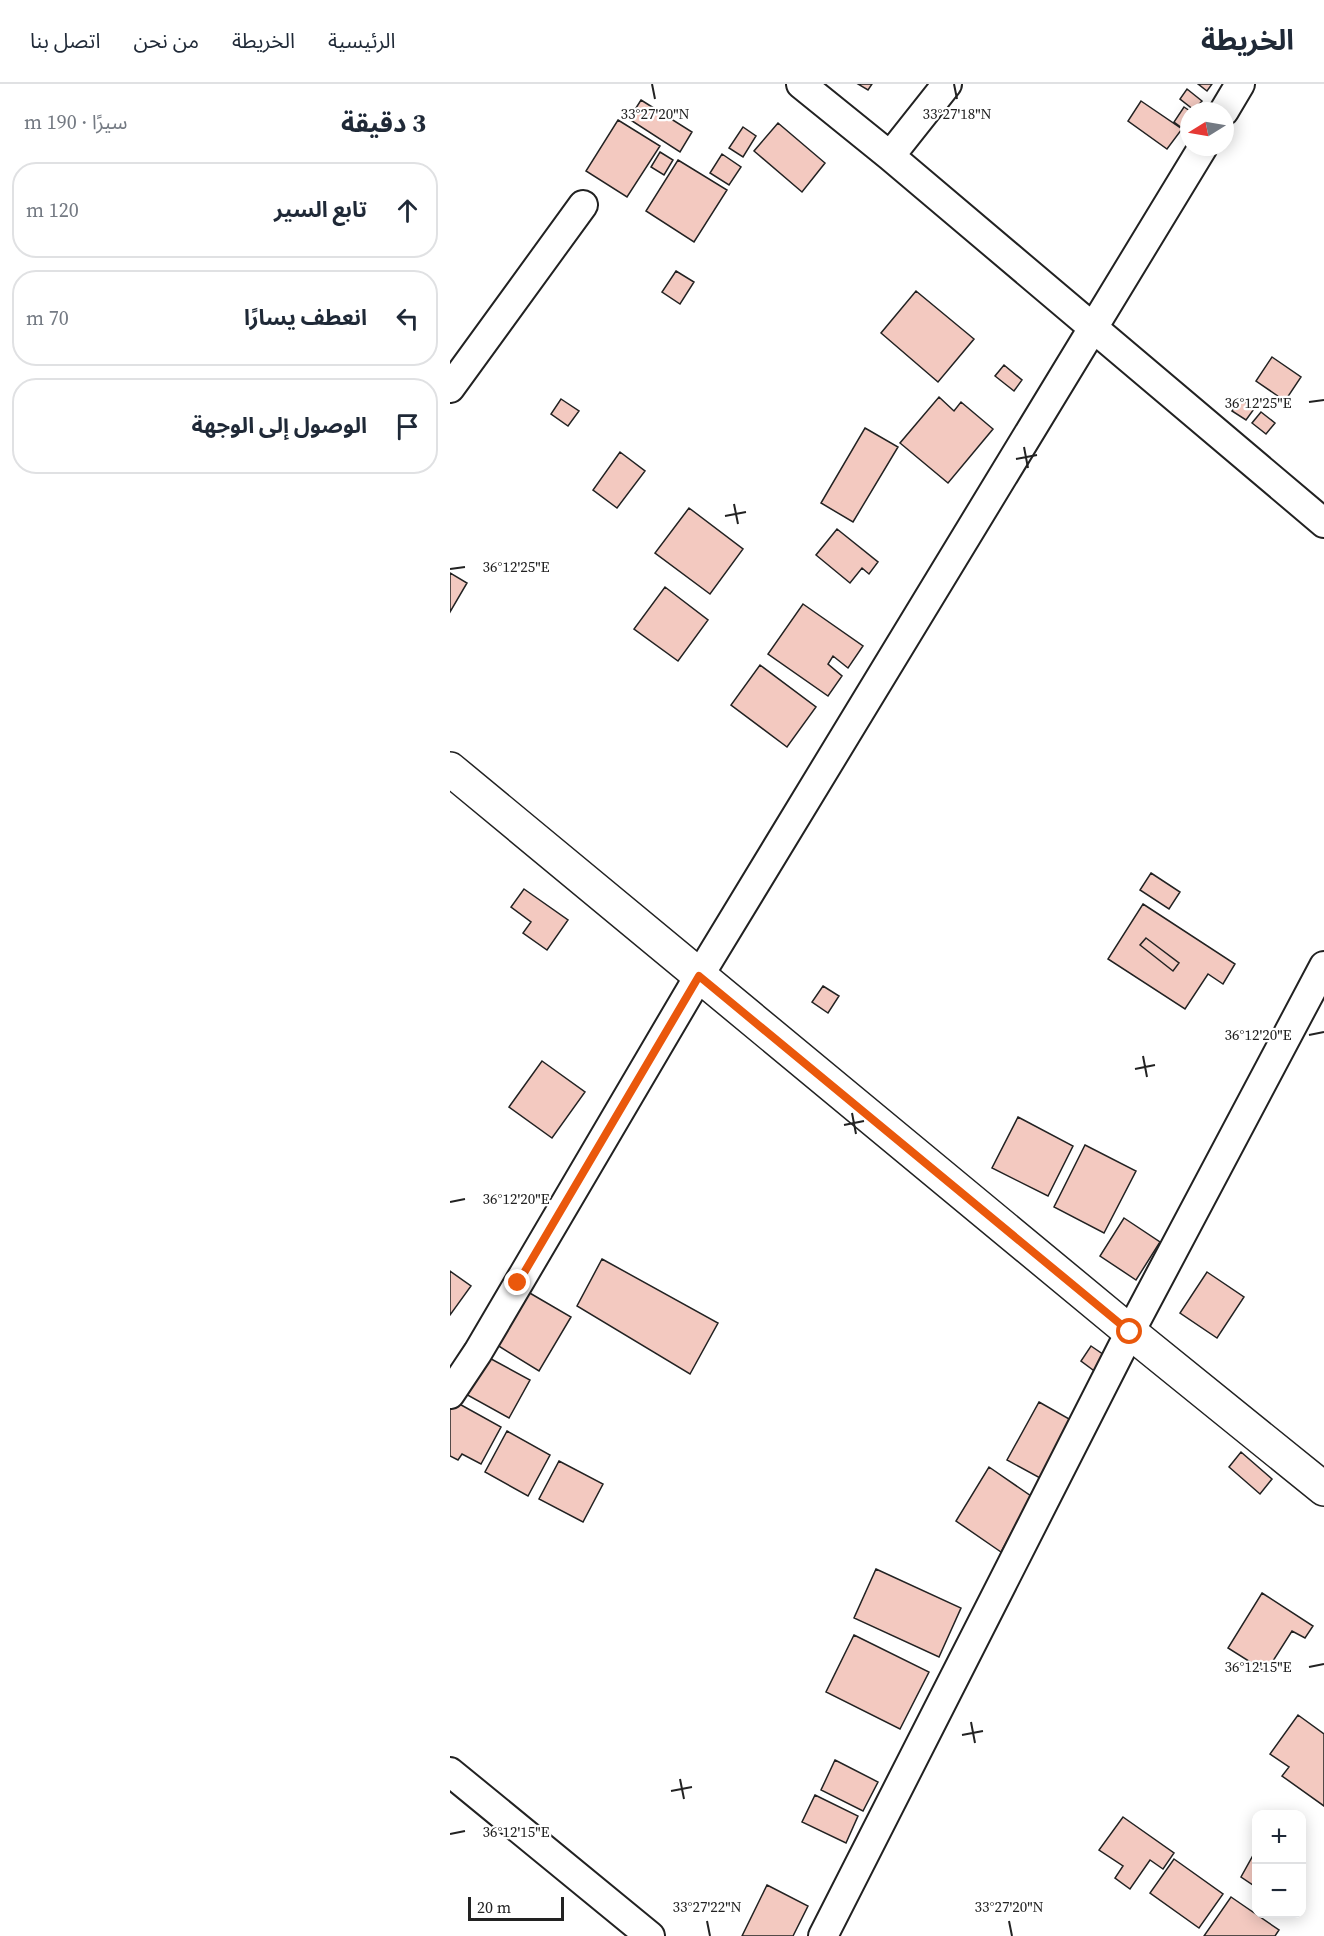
<!DOCTYPE html>
<html lang="ar">
<head>
<meta charset="utf-8">
<style>
	body { margin:0; font-family:"Source Serif 4","Noto Sans Arabic",serif; background:#f2f2f3; color:#1f2937; direction:rtl }
	.controls { position:absolute; right:18px; bottom:18px; display:grid; overflow:hidden; border-radius:12px; box-shadow:0 3px 15px #0003 }
	.controls button { width:54px; height:54px; display:grid; place-items:center; padding:0; border:0; border-bottom:2px solid #e0e1e3; background:#fff; color:#1f2937; font:30px sans-serif }
	.compass { position:absolute; left:730px; top:18px; width:54px; height:54px; border-radius:50%; background:#fff; box-shadow:0 3px 15px #0003; rotate:259deg }
	.scale { position:absolute; left:18px; bottom:15px; width:96px; box-sizing:border-box; padding-left:6px; border:3px solid #222; border-top:0; font-size:16px; line-height:21px; white-space:nowrap; color:#222; -webkit-text-stroke:4px #fff; paint-order:stroke }
	.stop { position:absolute; width:18px; height:18px; margin:-14px; border:4px solid #ea580c; border-radius:50%; background:#fff }
	.stop.end { background:#ea580c; border-color:#fff; box-shadow:0 2px 6px #0008 }
	.list { margin:0; padding:0; list-style:none }
	h2 { display:flex; justify-content:space-between; align-items:center; height:78px; margin:0; padding:0 24px; font-size:26px }
	h2 small { font-size:20px; font-weight:400; color:#747a83 }
	.list li { display:grid; grid-template-columns:39px 1fr auto; gap:18px; align-items:center; box-sizing:border-box; height:96px; margin:0 12px 12px; padding:0 12px; border:2px solid #e0e1e3; border-radius:24px }
	.list b { display:block; font-size:22px; white-space:nowrap }
	.list em { font-size:20px; font-style:normal; color:#747a83 }
	.icon { flex:none; width:33px; height:33px; fill:none; stroke:currentColor; stroke-width:2; stroke-linecap:round; stroke-linejoin:round }
	.map { position:relative; flex:none; width:874px; height:1852px; overflow:hidden; direction:ltr }
	header { display:flex; align-items:center; gap:36px; box-sizing:border-box; height:84px; padding:0 30px; background:#fff; border-bottom:2px solid #e0e1e3 }
	header strong { font-size:28px }
	nav { display:flex; gap:33px; margin-inline-start:auto; font-size:21px }
	main { display:flex }
	aside { flex:1; background:#fff }
	.map>svg:first-child { display:block }
</style>
</head>
<body>
<header>
<strong>الخريطة</strong>
<nav><a>الرئيسية</a><a>الخريطة</a><a>من نحن</a><a>اتصل بنا</a></nav>
</header>
<main>
<div class="map">
<svg width="874" height="1852" viewBox="0 0 874 1852">
	<rect width="100%" height="100%" fill="#fff"/>
	<path fill="#f3c9c0" stroke="#222" stroke-width="1.5" fill-rule="evenodd" d="M408,0H422L418,6Z
		M748,0H762L757,7Z
		M737,5L752,17L744,26L730,15Z
		M191,16L242,48L230,68L179,35Z
		M691,17L732,45L717,65L678,37Z
		M734,23L740,27L739,34L732,44L724,38Z
		M168,36L210,62L177,113L136,87Z
		M328,39L375,79L352,108L304,67Z
		M293,43L306,52L293,73L279,64Z
		M210,68L223,76L214,91L201,83Z
		M272,70L291,83L279,101L260,89Z
		M228,76L277,106L244,158L196,127Z
		M226,187L244,198L230,220L212,208Z
		M466,207L524,255L488,298L431,249Z
		M822,273L851,293L835,317L806,297Z
		M554,281L572,296L564,307L545,292Z
		M489,313L504,327L511,318L543,345L498,399L450,359Z
		M111,315L129,327L118,342L101,330Z
		M791,315L804,325L796,336L782,327Z
		M811,328L825,339L816,350L802,339Z
		M415,344L448,363L403,438L371,419Z
		M170,368L195,387L167,424L143,406Z
		M239,424L293,465L260,510L205,469Z
		M387,445L428,478L419,490L412,484L400,499L366,471Z
		M0,489L17,499L0,528Z
		M215,503L258,536L228,577L184,545Z
		M353,520L413,562L398,584L383,572L378,580L392,592L378,612L318,570Z
		M310,581L366,623L337,663L281,621Z
		M701,789L730,808L719,825L690,806Z
		M74,805L118,836L97,866L73,849L81,838L61,823Z
		M693,820L785,880L773,900L758,890L735,925L658,875ZM696,854L729,879L723,887L690,861Z
		M696,854L729,879L723,887L690,861Z
		M373,902L389,912L378,929L362,918Z
		M92,977L135,1008L102,1054L59,1023Z
		M568,1033L623,1062L598,1112L542,1084Z
		M635,1061L686,1087L654,1149L604,1123Z
		M674,1134L710,1158L686,1196L650,1172Z
		M152,1175L268,1239L240,1290L127,1222Z
		M0,1187L21,1202L0,1231Z
		M757,1188L794,1213L767,1254L730,1229Z
		M78,1208L121,1233L89,1287L47,1261Z
		M641,1262L657,1273L647,1289L631,1277Z
		M32,1270L80,1296L59,1334L12,1308Z
		M4,1317L51,1343L31,1380L12,1370L8,1376L0,1372V1325Z
		M589,1318L621,1336L590,1394L557,1376Z
		M57,1347L100,1371L78,1412L35,1388Z
		M791,1368L822,1395L810,1410L779,1383Z
		M109,1377L153,1400L133,1438L89,1415Z
		M539,1383L581,1412L551,1468L506,1437Z
		M426,1485L511,1524L489,1573L404,1534Z
		M812,1509L863,1542L855,1554L842,1547L816,1588L778,1564Z
		M404,1551L479,1588L450,1645L376,1608Z
		M848,1631L874,1650V1722L832,1692L839,1683L820,1670Z
		M385,1676L428,1698L413,1727L371,1706Z
		M365,1711L408,1732L396,1759L352,1738Z
		M673,1733L724,1769L713,1785L700,1776L680,1805L665,1794L673,1782L649,1766Z
		M806,1766V1803L791,1793Z
		M724,1775L773,1810L749,1844L700,1809Z
		M317,1801L358,1822L343,1852H292Z
		M781,1813L829,1846L825,1852H754Z"/>
	<g fill="none" stroke-linecap="round" stroke-linejoin="round">
		<g stroke="#222" stroke-width="32">
			<path id="minor" d="M351,0L440,72L874,439
				M774,27L790,0
				M440,72L497,0
				M0,304L133,121
				M0,1310L28,1268L249,892L753,63
				M0,1688L200,1852
				M373,1852L680,1248L874,882"/>
		</g>
		<g stroke="#222" stroke-width="36">
			<path id="secondary" d="M0,685L680,1248L874,1405"/>
		</g>
		<use href="#minor" stroke="#fff" stroke-width="28"/>
		<use href="#secondary" stroke="#fff" stroke-width="33"/>
	</g>
	<g fill="none" stroke-linecap="round" stroke-linejoin="round">
		<path stroke="#ea580c" stroke-width="8" d="M68,1199L249,892L680,1248"/>
	</g>
	<path fill="none" stroke="#222" stroke-width="2" d="M202,0L205,15M504,0L507,15M859,318L874,316M574,363L578,384M566,375L587,371M284,420L288,440M275,432L296,428M0,485L15,483M859,951L874,948M693,972L697,993M685,985L705,981M402,1029L406,1050M394,1041L414,1037M0,1118L15,1115M859,1583L874,1580M521,1638L525,1659M512,1651L533,1647M230,1695L234,1715M221,1707L242,1703M0,1750L15,1747M257,1837L260,1852M559,1837L562,1852"/>
	<g font-size="15" text-anchor="middle" fill="#222" stroke="#fff" stroke-width="4.5" stroke-linejoin="round" paint-order="stroke">
		<text x="205" y="35">33°27'20"N</text>
		<text x="507" y="35">33°27'18"N</text>
		<text x="808" y="324">36°12'25"E</text>
		<text x="66" y="488">36°12'25"E</text>
		<text x="808" y="956">36°12'20"E</text>
		<text x="66" y="1120">36°12'20"E</text>
		<text x="808" y="1588">36°12'15"E</text>
		<text x="66" y="1753">36°12'15"E</text>
		<text x="257" y="1828">33°27'22"N</text>
		<text x="559" y="1828">33°27'20"N</text>
	</g>
</svg>
<div class="controls">
<button>+</button>
<button>−</button>
</div>
<svg class="compass" viewBox="-18 -18 36 36"><path d="M0-13l5 13h-10z" fill="#e53935"/><path d="M0 13l5-13h-10z" fill="#747a83"/></svg>
<div class="scale">20 m</div>
<div class="stop" style="left:680px;top:1248px"></div>
<div class="stop end" style="left:68px;top:1199px"></div>
</div>
<aside>
<h2>3 دقيقة<small>سيرًا · 190 m</small></h2>
<ul class="list">
<li><svg class="icon" aria-label="ahead" viewBox="0 0 24 24"><path d="M12 20V5M6 11l6-6 6 6"/></svg><div><b>تابع السير</b></div><em>120 m</em></li>
<li><svg class="icon" aria-label="left" viewBox="0 0 24 24"><path d="M17 20v-9H6M10 6l-5 5 5 5"/></svg><div><b>انعطف يسارًا</b></div><em>70 m</em></li>
<li><svg class="icon" aria-label="arrive" viewBox="0 0 24 24"><path d="M6 21V4h12l-3 4 3 4H6"/></svg><div><b>الوصول إلى الوجهة</b></div></li>
</ul>
</aside>
</main>
</body>
</html>
